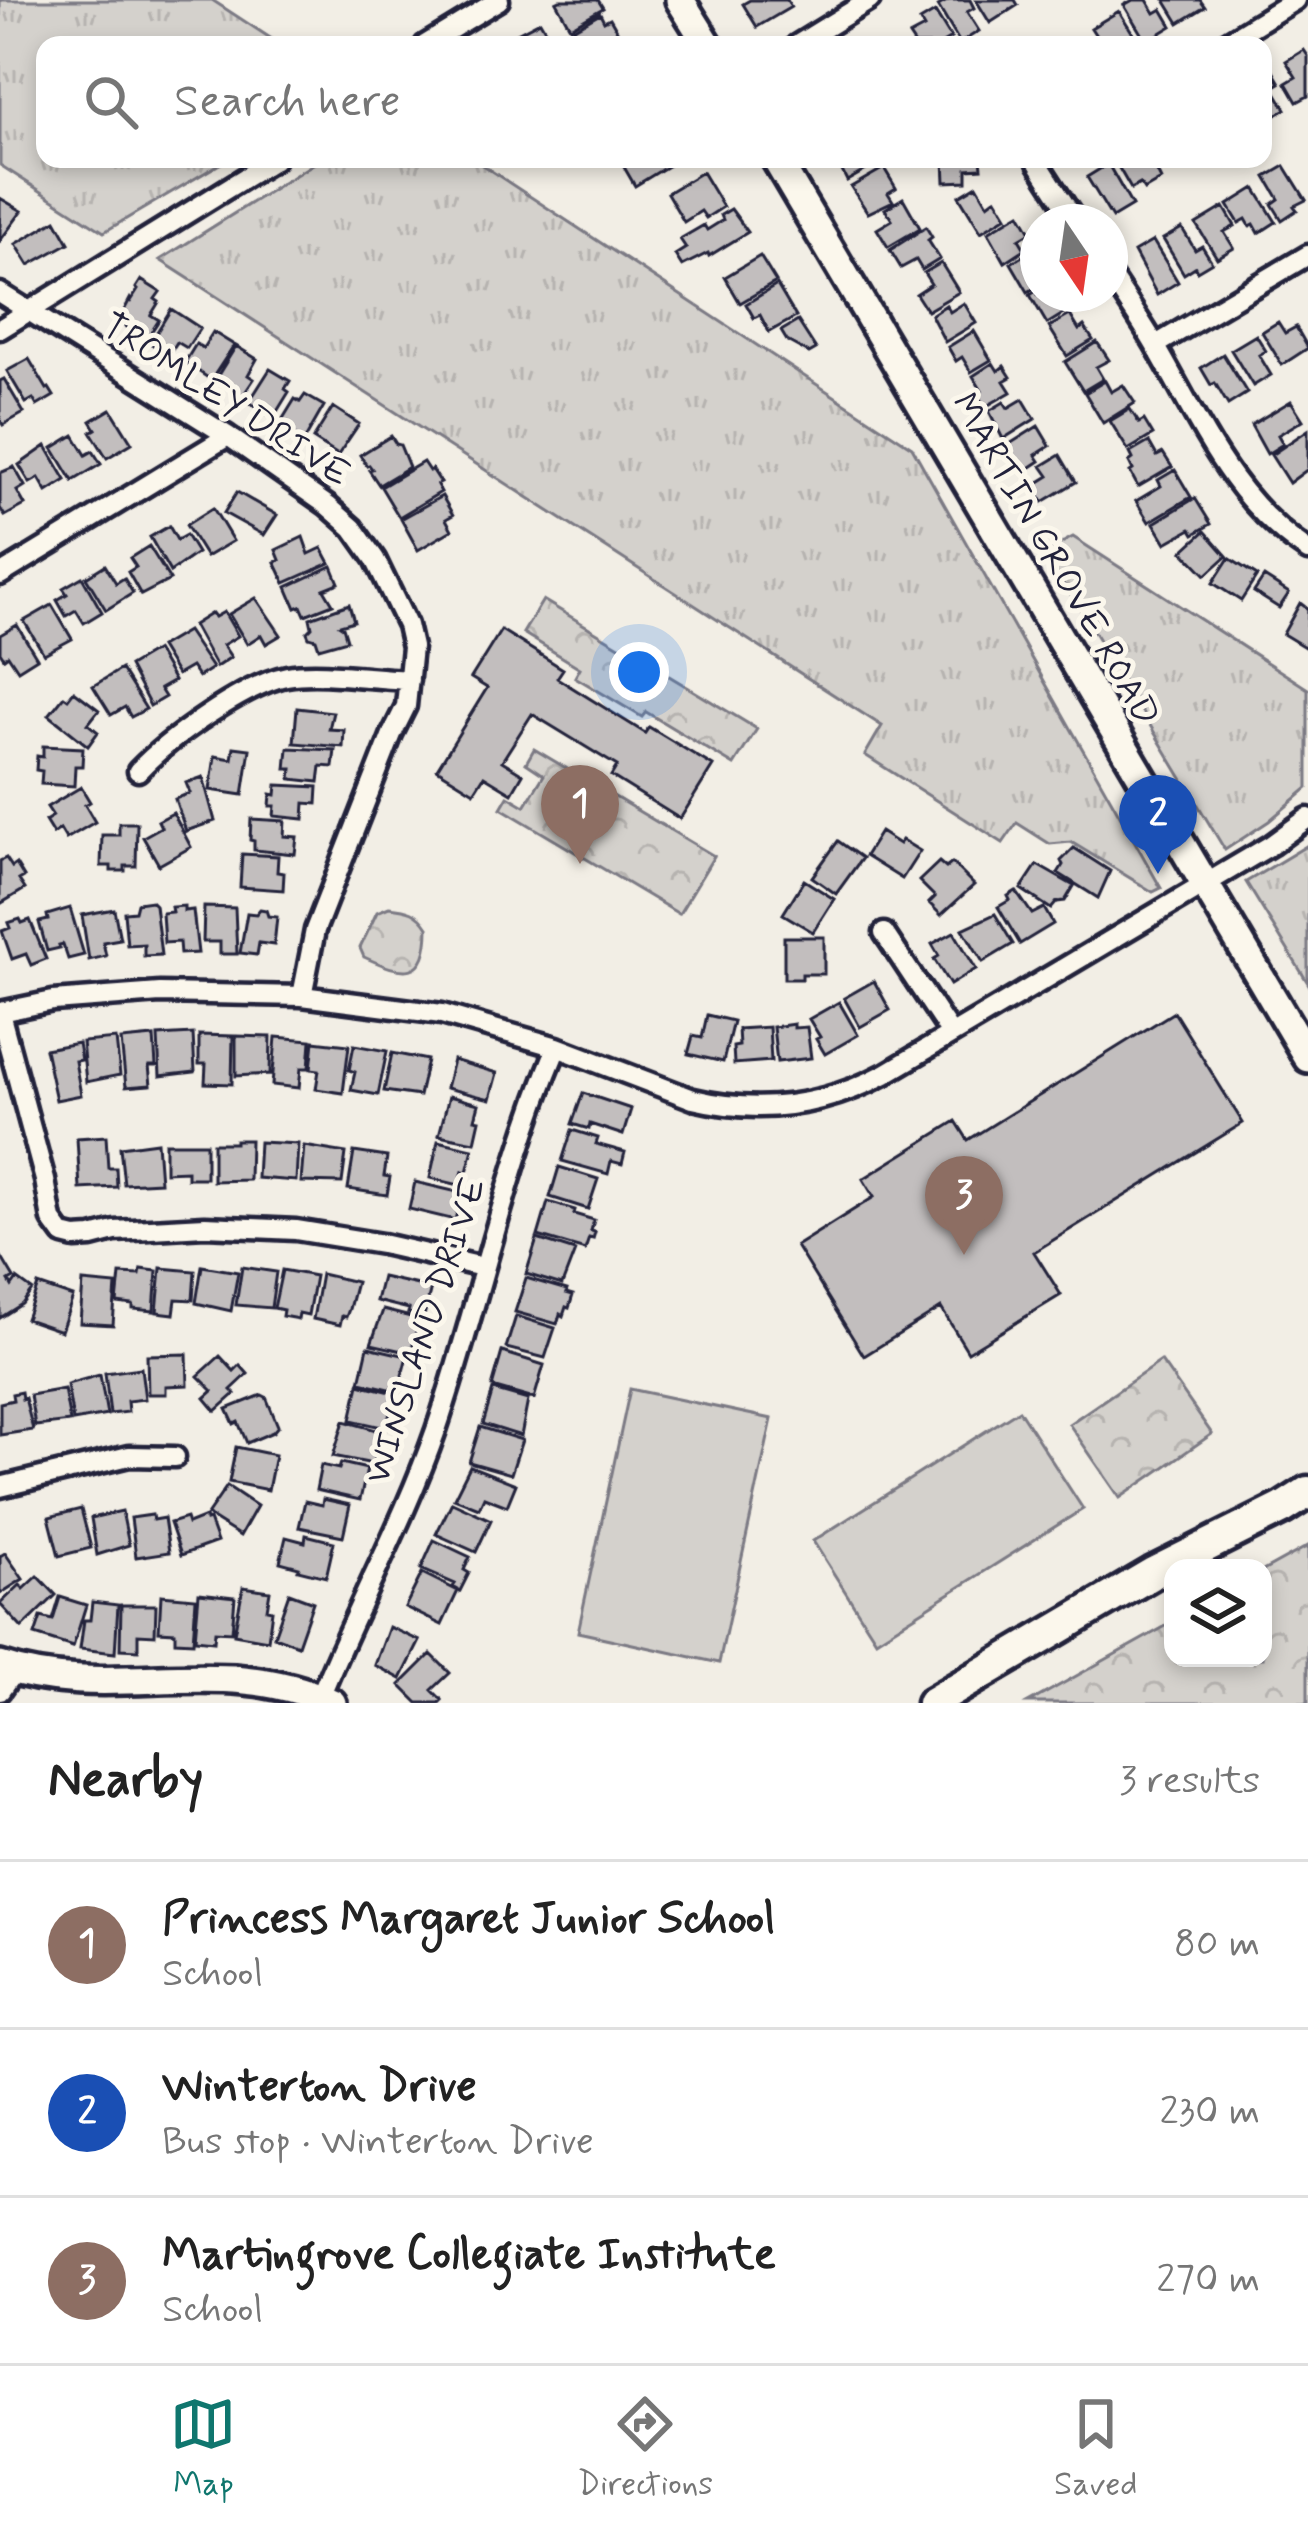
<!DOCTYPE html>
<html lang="en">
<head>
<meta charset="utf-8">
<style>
	body { margin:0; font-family:Mynerve,sans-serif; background:#f6f6f6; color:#222 }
	.controls { position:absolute; right:36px; bottom:36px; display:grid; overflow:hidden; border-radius:24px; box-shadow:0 6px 18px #0003 }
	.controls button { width:108px; height:108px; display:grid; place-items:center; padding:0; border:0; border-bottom:3px solid #e0e0e0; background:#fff; color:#222; font:60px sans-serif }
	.compass { position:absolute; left:1020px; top:204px; width:108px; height:108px; border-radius:50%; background:#fff; box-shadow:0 6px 18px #0003; rotate:167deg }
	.you { position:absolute; left:639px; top:672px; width:42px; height:42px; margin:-30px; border:9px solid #fff; border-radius:50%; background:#1a73e8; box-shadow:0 0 0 18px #1a73e833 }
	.badge { display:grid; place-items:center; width:78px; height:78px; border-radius:50%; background:#0f766e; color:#fff; font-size:39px; font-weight:700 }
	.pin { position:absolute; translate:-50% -99px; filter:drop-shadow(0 3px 6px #0008) }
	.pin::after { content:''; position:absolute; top:63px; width:42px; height:36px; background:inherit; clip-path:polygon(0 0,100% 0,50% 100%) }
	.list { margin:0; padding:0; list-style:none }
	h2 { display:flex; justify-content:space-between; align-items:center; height:156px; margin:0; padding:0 48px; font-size:51px }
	h2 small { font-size:39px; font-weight:400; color:#767676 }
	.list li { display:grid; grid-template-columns:78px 1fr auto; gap:36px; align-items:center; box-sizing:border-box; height:168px; padding:0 48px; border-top:3px solid #e0e0e0 }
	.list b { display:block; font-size:45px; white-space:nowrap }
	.list p { margin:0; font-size:39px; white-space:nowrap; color:#767676 }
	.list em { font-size:39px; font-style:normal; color:#767676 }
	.icon { flex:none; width:66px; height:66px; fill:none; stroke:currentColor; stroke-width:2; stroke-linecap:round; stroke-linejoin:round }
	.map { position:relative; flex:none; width:1308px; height:1703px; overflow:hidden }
	.search { position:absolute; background:#fff; box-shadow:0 6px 18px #0003; left:36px; right:36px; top:36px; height:132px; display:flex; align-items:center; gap:30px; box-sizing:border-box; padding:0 42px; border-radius:24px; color:#767676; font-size:45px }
	.sheet { height:660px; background:#fff }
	nav { display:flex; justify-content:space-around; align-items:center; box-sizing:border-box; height:168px; border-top:3px solid #e0e0e0; background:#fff; font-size:33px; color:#767676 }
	nav a { display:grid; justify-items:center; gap:6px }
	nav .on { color:#0f766e }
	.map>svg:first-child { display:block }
</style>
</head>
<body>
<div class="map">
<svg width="1308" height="1703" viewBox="0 0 1308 1703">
	<defs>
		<pattern id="grass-tufts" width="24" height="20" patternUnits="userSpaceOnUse" patternTransform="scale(3)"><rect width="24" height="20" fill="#d4d1cc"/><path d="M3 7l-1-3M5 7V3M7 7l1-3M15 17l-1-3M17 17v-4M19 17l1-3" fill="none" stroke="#b6b3b0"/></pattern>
		<pattern id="park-crowns" width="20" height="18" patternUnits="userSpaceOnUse" patternTransform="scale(3)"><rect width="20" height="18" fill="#d4d1cc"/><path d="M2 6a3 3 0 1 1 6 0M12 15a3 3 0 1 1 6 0" fill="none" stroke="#b6b3b0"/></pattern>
	</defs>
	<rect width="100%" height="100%" fill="#f2eee5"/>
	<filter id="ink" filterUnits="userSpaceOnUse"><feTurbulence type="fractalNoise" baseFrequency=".00833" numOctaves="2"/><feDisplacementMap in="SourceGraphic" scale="24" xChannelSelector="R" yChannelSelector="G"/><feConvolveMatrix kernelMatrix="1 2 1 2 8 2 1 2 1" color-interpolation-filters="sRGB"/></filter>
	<g filter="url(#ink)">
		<path fill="url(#grass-tufts)" stroke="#7b7a84" stroke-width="3" d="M0,0H212L281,45H45V159H228L104,232L0,165Z
			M321,159H473L912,447L1161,888L1153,892L1071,842L1050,844L1017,823L1003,843L865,755L882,726L160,260Z
			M1073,537L1308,689V788L1269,821L1225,850L1079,607L1043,553Z
			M1308,845V983L1246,882Z"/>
		<path fill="url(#park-crowns)" stroke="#7b7a84" stroke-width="3" d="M543,600L757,729L734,765L646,712L642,717L575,677L580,668L523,633Z
			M534,749L714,856L679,914L501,808L508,796L525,806L544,775L526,763Z
			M389,907C408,909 418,911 428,927C428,982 403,975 364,957L360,948L377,912Z
			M1161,1361L1212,1434L1120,1498L1069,1424Z
			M1308,1546V1703H1028L1173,1622V1658H1263V1571Z"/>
		<path fill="#d4d1cc" stroke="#7b7a84" stroke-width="3" d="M630,1389L772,1419L719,1663L578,1632Z
			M1019,1410L1083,1509L876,1640L813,1541Z"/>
		<path fill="#c2bebe" stroke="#22223b" stroke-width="3" d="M560,0H598L603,8L570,27L556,2Z
			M750,0H787L791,7L757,27L743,4Z
			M949,0H970L974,8L967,12L979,31L960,43L938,6Z
			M976,0H1015L1018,5L990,23Z
			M1133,0H1147L1155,13L1162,9L1172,26L1146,42L1124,5Z
			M1165,0H1200L1205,7L1179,23Z
			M1119,11L1140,45H1102L1091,28Z
			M935,12L951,38L939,45H915L909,36L924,28L920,21Z
			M600,13L604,21L610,18L622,39L612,45H580L571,30Z
			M540,21L554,45H504L502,41Z
			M1304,50L1308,56V96L1297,102L1286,83L1296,77L1286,61Z
			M1270,66L1280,83L1273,87L1286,109L1266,121L1263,115V70Z
			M638,159H674L669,162L671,164L635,186L624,167Z
			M836,159H878L880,162L847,181Z
			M944,159H981L982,168L967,169V181L945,182Z
			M1123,159H1151L1161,180L1144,190L1140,184L1131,189L1116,163Z
			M1108,164L1132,206L1112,218L1087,177Z
			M1285,166L1306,200L1294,206L1297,210L1282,220L1272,204L1279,199L1266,177Z
			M884,168L896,188L888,193L893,201L868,213L851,187Z
			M702,172L723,207L706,218L701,211L684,222L667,193Z
			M977,185L988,204L996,198L1007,216L981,232L959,196Z
			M1255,188L1276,222L1259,233L1254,224L1250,226L1246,219L1239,223L1228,205Z
			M0,198L22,211L0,241Z
			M903,198L920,228L888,247L877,229L892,220L885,209Z
			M1224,207L1235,226L1224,232L1234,248L1217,258L1196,224Z
			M731,209L748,232L709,256L708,253L682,266L675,255L686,248L680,239L704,225L707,230L723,220L721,215Z
			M1020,213L1031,232L1019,239L1025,249L1005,262L988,232Z
			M56,220L69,243L29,265L16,244Z
			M926,227L932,237L928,240L940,259L922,270L916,260L901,268L890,250Z
			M1182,228L1195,250L1202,246L1212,262L1197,271L1195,267L1184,274L1163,239Z
			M1153,241L1178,282L1157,295L1134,252Z
			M1032,250L1038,261V286L1028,292L1011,263Z
			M760,256L776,282L740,303L725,277Z
			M941,263L959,292L927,311L916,294L931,284L924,273Z
			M141,280L160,292L155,299L159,302L151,315L159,320L146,340L118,322L130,299L131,301L138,290L136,288Z
			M777,285L796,317L769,332L760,315L754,318L746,304Z
			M1038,290V294H1063L1059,296L1068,311L1047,324L1030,295Z
			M964,303L976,323L945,342L931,315L946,305L950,312Z
			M171,309L200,328L187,348L177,342L169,355L150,343Z
			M1070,315L1079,330L1084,326L1093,340L1067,356L1049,327Z
			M798,321L816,349L809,353L787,341L781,331Z
			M1278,322L1285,333L1296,327L1308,348L1282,365L1262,332Z
			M974,331L991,360L971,372L962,357L956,361L948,347Z
			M213,332L234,345L211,380L185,362L196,344L203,348Z
			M1256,335L1266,351L1259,355L1271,375L1253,386L1231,350Z
			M1097,342L1109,360L1096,367L1103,379L1083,391L1065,362Z
			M236,346L257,359L248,375L254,379L242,397L215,380Z
			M1223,354L1247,393L1228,405L1215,383L1211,385L1201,368Z
			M29,359L47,389L49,388L54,396L37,406L33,399L26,403L7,371Z
			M993,363L998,371L1004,366L1011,377L1004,381L1011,392L985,407L977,394L982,391L973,376Z
			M270,369L290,381L285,389L289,392L273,418L249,402Z
			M4,379L24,413L3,425L0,419V381Z
			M1105,381L1111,392L1123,385L1135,403L1103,423L1085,393Z
			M305,395L324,406L304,441L279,425L295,399L300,402Z
			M1023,399L1035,419L1003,439L989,411L1004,402L1008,408Z
			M1291,401L1303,420L1278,435L1283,444L1267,454L1251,425Z
			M333,407L359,424L338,455L313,439Z
			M111,409L132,443L107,458L91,432L96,429L91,421Z
			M1130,409L1139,423L1144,420L1153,435L1128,450L1110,421Z
			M1038,426L1050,446L1036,455L1040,461L1025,471L1005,447Z
			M1308,430V469L1289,483L1271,455Z
			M74,435L86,455L93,451L101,464L73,481L53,448Z
			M391,436L396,444L400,445L409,467L379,485L369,470L372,469L369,465L367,466L360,455Z
			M1149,442L1157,456L1163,453L1172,467L1138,487L1130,472L1133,470L1129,462L1133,459L1130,453Z
			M46,446L66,480L47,492L39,478L30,483L19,465Z
			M1060,455L1076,482L1043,502L1033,486L1049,476L1042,466Z
			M423,462L429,471L432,469L441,483L437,485L441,492L399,517L381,487Z
			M14,467L25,486L17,491L25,505L5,516L0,508V473Z
			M1175,470L1191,497L1149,522L1136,501L1161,486L1158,480Z
			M237,492L277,515L264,535L224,513Z
			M442,496L453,515L446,519L452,530L418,550L401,519Z
			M1195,498L1211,524L1194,534L1191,529L1166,543L1154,523Z
			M213,508L233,541L206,557L186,525Z
			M169,526L177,540L186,535L197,553L170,572L150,537Z
			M1205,531L1227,556L1206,575L1183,551Z
			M303,537L309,554L322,548L330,563L285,583L275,562L280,560L276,550Z
			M149,546L170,580L141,595L128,572L136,567L130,558Z
			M1229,558L1257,576L1241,601L1213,583Z
			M105,565L116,583L124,578L133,593L106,610L86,577Z
			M332,566L339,583L324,589L333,604L305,615L301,606L296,608L287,587Z
			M82,577L102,612L84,623L76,610L66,616L57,600L67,594L63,588Z
			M1264,577L1289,593L1279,608L1254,592Z
			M256,598L281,635L266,644L261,635L247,644L229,614Z
			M1300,603L1308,609L1306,648L1283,634Z
			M349,604L354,621L340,625L343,627L347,640L319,648L316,639L309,637L307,632L312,627L310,618Z
			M52,605L72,639L44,654L24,621Z
			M224,612L238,636L223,645L231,657L216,667L193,625L212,613L215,617Z
			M17,625L37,658L18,670L8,655L4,658L0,652V635Z
			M501,630L563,669L557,678L645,733L649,727L713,766L680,819L611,776L617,766L532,714L502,761L523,774L512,793L484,776L474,792L437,769L487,688L471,678Z
			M187,631L212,668L198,677L191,667L177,675L160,647Z
			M156,650L174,681L160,689L165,697L150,706L129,666Z
			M121,669L146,709L131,717L125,707L111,715L93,686Z
			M74,691L99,710L88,724L98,732L88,746L49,715L64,696L68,699Z
			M297,708L333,712L329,729L344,730L343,747L294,743Z
			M43,746L83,748L82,766H75L74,786L41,784L42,771L36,770L37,756L43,757Z
			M234,747L250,749L243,795L210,790L215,756L232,759Z
			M288,748L335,750L333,767L321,766L319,782L291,779L292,769H286Z
			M203,777L215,821L186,831L175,799L190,793L186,783Z
			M277,785L318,787L317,804L305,803L304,819L274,816L275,806H270L271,794L276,795Z
			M81,787L90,802L85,805L95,822L66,839L60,829L53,834L45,821L53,816L47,807Z
			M173,813L191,847L159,865L143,837L161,827L158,821Z
			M251,819L285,821L284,836L297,837L295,854L254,850V841L250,840Z
			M119,823H137L136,866H125V871H111V866H101L102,835H119Z
			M880,832L899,844L902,840L920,851L902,879L865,856Z
			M838,841L862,858L836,894L812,877Z
			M1074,848L1110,871L1098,898L1058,873L1063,865L1061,861Z
			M242,854L278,856L277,872L284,873L283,890L240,887Z
			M6,858L12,867L16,864L24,877L19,880L25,889L0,904V861Z
			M939,862L946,868L952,863L974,885L941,915L929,903L935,897L919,881Z
			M1037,865L1074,886L1065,901L1057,902L1051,909L1021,889Z
			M804,880L834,899L813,932L783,914Z
			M1016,891L1032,914L1044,908L1053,924L1020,944L998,907L1010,900L1008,896Z
			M151,901L155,905L161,955L144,956V944L127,945L124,912L135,911L137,903Z
			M184,906V911L193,910L198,953L180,954L179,942L164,943L162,913L172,912L171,907Z
			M204,907L235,908L237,954H220V942H203Z
			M70,908L84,955L68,959L63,944L59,945L60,948L47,951L39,922L48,920L47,915Z
			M114,909L120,939L103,942L106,956L89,960L82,915Z
			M260,909L266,910L268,916L277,917L274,945L259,943L257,955L240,953L247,913L256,914Z
			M995,914L1013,944L983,962L963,929Z
			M20,919L22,923L30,920L46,959L31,965L26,954L12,959L2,931L10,928L8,923Z
			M954,932L976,969L950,985L934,959L939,956L932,944Z
			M784,937H824V974H802V979H784Z
			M874,981L890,1010L860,1027L844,998Z
			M839,1002L858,1035L825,1054L816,1039L820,1037L809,1019Z
			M1174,1012L1243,1123L1034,1252L1061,1295L968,1352L941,1308L864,1356L796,1246L874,1197L863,1179L956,1121L968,1140Z
			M707,1015L733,1021L723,1062L688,1054L693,1036L702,1038Z
			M794,1024V1028L807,1027L811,1058L777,1062L773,1027Z
			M769,1027L771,1061L734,1064L733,1047L739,1046L738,1029Z
			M193,1034L195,1072L160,1076L158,1036Z
			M199,1035L233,1036L232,1084L205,1083L206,1064H199Z
			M236,1036L271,1037L270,1074L236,1076Z
			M154,1037L156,1066H149L151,1085L126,1087L121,1040Z
			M276,1037L311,1040L309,1068H301L299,1088L272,1085Z
			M116,1039L120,1075L86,1082L82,1042Z
			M314,1041L349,1045L343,1093L316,1089L319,1070L311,1069Z
			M78,1043L81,1060L75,1061L81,1095L56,1100L45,1049Z
			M354,1045L387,1051L378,1095L351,1090L355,1072L349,1070Z
			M392,1053L427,1060L419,1096L384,1091Z
			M453,1060L497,1073L490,1099L446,1088Z
			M583,1093L631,1109L623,1135L590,1124L589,1129L572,1124Z
			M449,1096L479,1104L475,1119L480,1120L475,1142L439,1135Z
			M572,1130L598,1138L596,1144L625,1152L622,1164L611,1161L608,1174L562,1161Z
			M106,1136L108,1168H116L117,1187L80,1189L77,1138Z
			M235,1140H250L249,1180L213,1181V1143H235Z
			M438,1141L473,1149L467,1172L463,1171L459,1185L430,1178Z
			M157,1142L160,1182L124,1184L120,1147Z
			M259,1142L298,1144L296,1181L257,1178Z
			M165,1143H206V1178H187V1171L165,1172Z
			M304,1146L346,1153L342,1183L301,1182Z
			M354,1152L387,1157L384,1176L390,1177L387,1195L348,1189Z
			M559,1167L598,1179L588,1209L550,1197Z
			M415,1182L462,1193L455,1220L409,1209Z
			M548,1202L575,1210L574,1214L594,1220L591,1231L595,1232L593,1239L589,1238L585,1250L538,1236Z
			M537,1239L575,1251L562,1285L526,1274Z
			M2,1258L14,1278L9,1281L12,1286L17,1279L32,1290L22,1304L0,1318V1260Z
			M202,1266L238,1272L231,1311L196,1303Z
			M242,1267L276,1272L271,1308L236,1305Z
			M161,1268L195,1271L193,1300L176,1299L174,1314L157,1312Z
			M141,1269L157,1271L154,1311L133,1309V1305L117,1303L120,1274L140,1275Z
			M282,1270L315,1276L308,1315L299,1313L298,1319L282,1316L283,1310L274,1308Z
			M321,1274L356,1282L349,1309L346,1317L342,1316L340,1325L313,1319Z
			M382,1277L431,1288L424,1316L408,1313L409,1309L376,1301Z
			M526,1278L567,1290L566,1293L573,1295L569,1308L566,1307L563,1316L560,1314L557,1324L515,1312Z
			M83,1282L116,1285L113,1325L80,1323Z
			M38,1285L73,1297L61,1331L26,1319Z
			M383,1310L419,1319L411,1353L371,1344Z
			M516,1316L555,1328L545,1358L506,1348Z
			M368,1347L407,1356L398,1391L360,1382Z
			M502,1352L544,1365L534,1399L492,1387Z
			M187,1354L188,1385L166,1386V1394H148L147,1355Z
			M220,1356L234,1371L240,1365L248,1374L231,1390L235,1394L216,1411L205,1398L213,1391L198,1376Z
			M141,1368L145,1399L127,1401L128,1412L110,1414L105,1373Z
			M100,1375L107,1415L73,1421L67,1384Z
			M359,1384L395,1393L386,1428L351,1420Z
			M64,1389L70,1422L35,1426L30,1395Z
			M493,1390L528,1400L521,1436L483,1424Z
			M21,1392L22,1399L25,1398L33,1430L0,1435V1403L13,1400L12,1394Z
			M262,1395L266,1397L278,1426L273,1432L247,1443L238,1422L234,1424L227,1409Z
			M344,1421L380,1431L373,1464L333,1456Z
			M480,1427L522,1440L511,1474L469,1462Z
			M236,1447L275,1455L268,1490L229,1482Z
			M341,1463L367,1469L360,1500L316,1490L321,1465L339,1469Z
			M470,1466L516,1484L507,1506L484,1497L479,1508L454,1498Z
			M227,1486L257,1506L240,1536L207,1515Z
			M323,1499L350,1505L343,1536L299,1527L305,1501L322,1505Z
			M452,1502L491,1520L476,1552L436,1534Z
			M81,1509L91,1548L59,1556L49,1517Z
			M122,1511L129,1545L97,1555L91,1518Z
			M152,1515L153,1520L164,1518L169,1552L136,1557L131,1518Z
			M205,1517L206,1521L209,1520L217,1542L181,1555L170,1523L186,1518L188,1524Z
			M306,1535L334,1542L326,1577L298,1570L299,1567L280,1562L286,1537L305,1542Z
			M434,1540L470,1557L464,1570L469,1573L460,1591L453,1587L455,1584L421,1569Z
			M5,1553L23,1579L0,1594V1556Z
			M422,1573L458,1591L442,1625L405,1607Z
			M38,1576L56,1595L22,1628L0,1604L20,1585L24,1589Z
			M243,1587L270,1591L267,1609L272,1610L268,1640L234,1634Z
			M199,1593L235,1597L232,1632L215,1631L214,1641L195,1639Z
			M289,1593L313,1602L298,1645L274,1636Z
			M161,1595L196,1598L193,1642L175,1641V1632L159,1631Z
			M60,1597L86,1605L73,1647L35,1635L41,1617L53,1620Z
			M92,1602L118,1605L115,1653L80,1649L84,1620H90Z
			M121,1605H156L155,1635L138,1634V1650L120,1649Z
			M389,1627L420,1641L401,1679L375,1665Z
			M431,1654L450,1673L432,1690L442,1700L439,1703H418L400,1685Z"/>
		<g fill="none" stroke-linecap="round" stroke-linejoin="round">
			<g stroke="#22223b" stroke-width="27">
				<path id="street" d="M425,45L499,0
					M797,45L870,0
					M1222,45L1295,0
					M1041,159L1038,163L1076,222
					M1110,275C1125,298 1141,321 1155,345C1200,422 1231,500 1308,551
					M0,293L228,436L328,506L353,528L375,559L407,625L412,647L406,706L392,734L315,930L302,996
					M0,329L275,159
					M1156,345L1308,255
					M0,575L228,436
					M138,771C167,740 245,684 287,676C318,670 375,679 409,680
					M884,933L951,1034
					M0,1012L53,1001L160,993L302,996L442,1014L557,1047L693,1099C760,1115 825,1106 885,1074L1271,845L1308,818
					M0,1013L45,1180L52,1220L63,1235L75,1238L92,1237L115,1231L205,1226L296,1230L382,1244L483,1267
					M0,1487L129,1456L175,1457
					M0,1691L12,1674
					M320,1697C356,1607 404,1522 436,1430C479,1304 505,1171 557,1047"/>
			</g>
			<g stroke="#22223b" stroke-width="36">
				<path id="secondary" d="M680,0L708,45
					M776,159L1308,1058
					M0,1666C111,1703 222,1651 332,1703"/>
			</g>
			<g stroke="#22223b" stroke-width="39">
				<path id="primary" d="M932,1703L1153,1573L1283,1508L1308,1492"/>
			</g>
			<use href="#street" stroke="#fbf7ec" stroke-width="18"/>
			<use href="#secondary" stroke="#fbf7ec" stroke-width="27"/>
			<use href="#primary" stroke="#fbf7ec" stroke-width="30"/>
		</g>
	</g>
	<g text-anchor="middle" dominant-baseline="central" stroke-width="10" stroke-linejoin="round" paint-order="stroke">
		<g font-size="36" fill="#22223b" stroke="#fbf7ec">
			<text transform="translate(225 401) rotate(33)">TROMLEY DRIVE</text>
			<text transform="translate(1054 560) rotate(60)">MARTIN GROVE ROAD</text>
			<text transform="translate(427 1331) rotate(-72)">WINSLAND DRIVE</text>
		</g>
	</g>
</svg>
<div class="controls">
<button><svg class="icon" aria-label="layers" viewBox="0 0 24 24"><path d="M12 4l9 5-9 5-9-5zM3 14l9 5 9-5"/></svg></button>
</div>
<svg class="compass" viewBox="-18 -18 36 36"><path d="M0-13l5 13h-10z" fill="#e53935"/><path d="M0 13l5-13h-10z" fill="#767676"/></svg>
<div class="you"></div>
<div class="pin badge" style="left:580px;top:864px;background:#8d6e63">1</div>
<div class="pin badge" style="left:1158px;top:874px;background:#1a4fb4">2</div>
<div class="pin badge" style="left:964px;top:1255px;background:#8d6e63">3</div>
<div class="search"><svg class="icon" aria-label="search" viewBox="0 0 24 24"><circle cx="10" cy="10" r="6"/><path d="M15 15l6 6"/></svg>Search here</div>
</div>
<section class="sheet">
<h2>Nearby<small>3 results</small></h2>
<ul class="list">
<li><span class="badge" style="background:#8d6e63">1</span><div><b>Princess Margaret Junior School</b><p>School</p></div><em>80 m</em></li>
<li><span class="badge" style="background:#1a4fb4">2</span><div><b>Winterton Drive</b><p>Bus stop · Winterton Drive</p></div><em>230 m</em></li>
<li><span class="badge" style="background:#8d6e63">3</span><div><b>Martingrove Collegiate Institute</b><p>School</p></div><em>270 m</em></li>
</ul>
</section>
<nav>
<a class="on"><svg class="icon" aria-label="map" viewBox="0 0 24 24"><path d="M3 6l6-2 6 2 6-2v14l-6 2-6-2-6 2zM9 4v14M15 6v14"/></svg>Map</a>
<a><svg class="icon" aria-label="directions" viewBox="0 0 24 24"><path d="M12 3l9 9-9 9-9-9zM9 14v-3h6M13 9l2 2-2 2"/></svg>Directions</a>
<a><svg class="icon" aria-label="saved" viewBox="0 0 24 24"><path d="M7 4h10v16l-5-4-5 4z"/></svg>Saved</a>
</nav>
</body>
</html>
